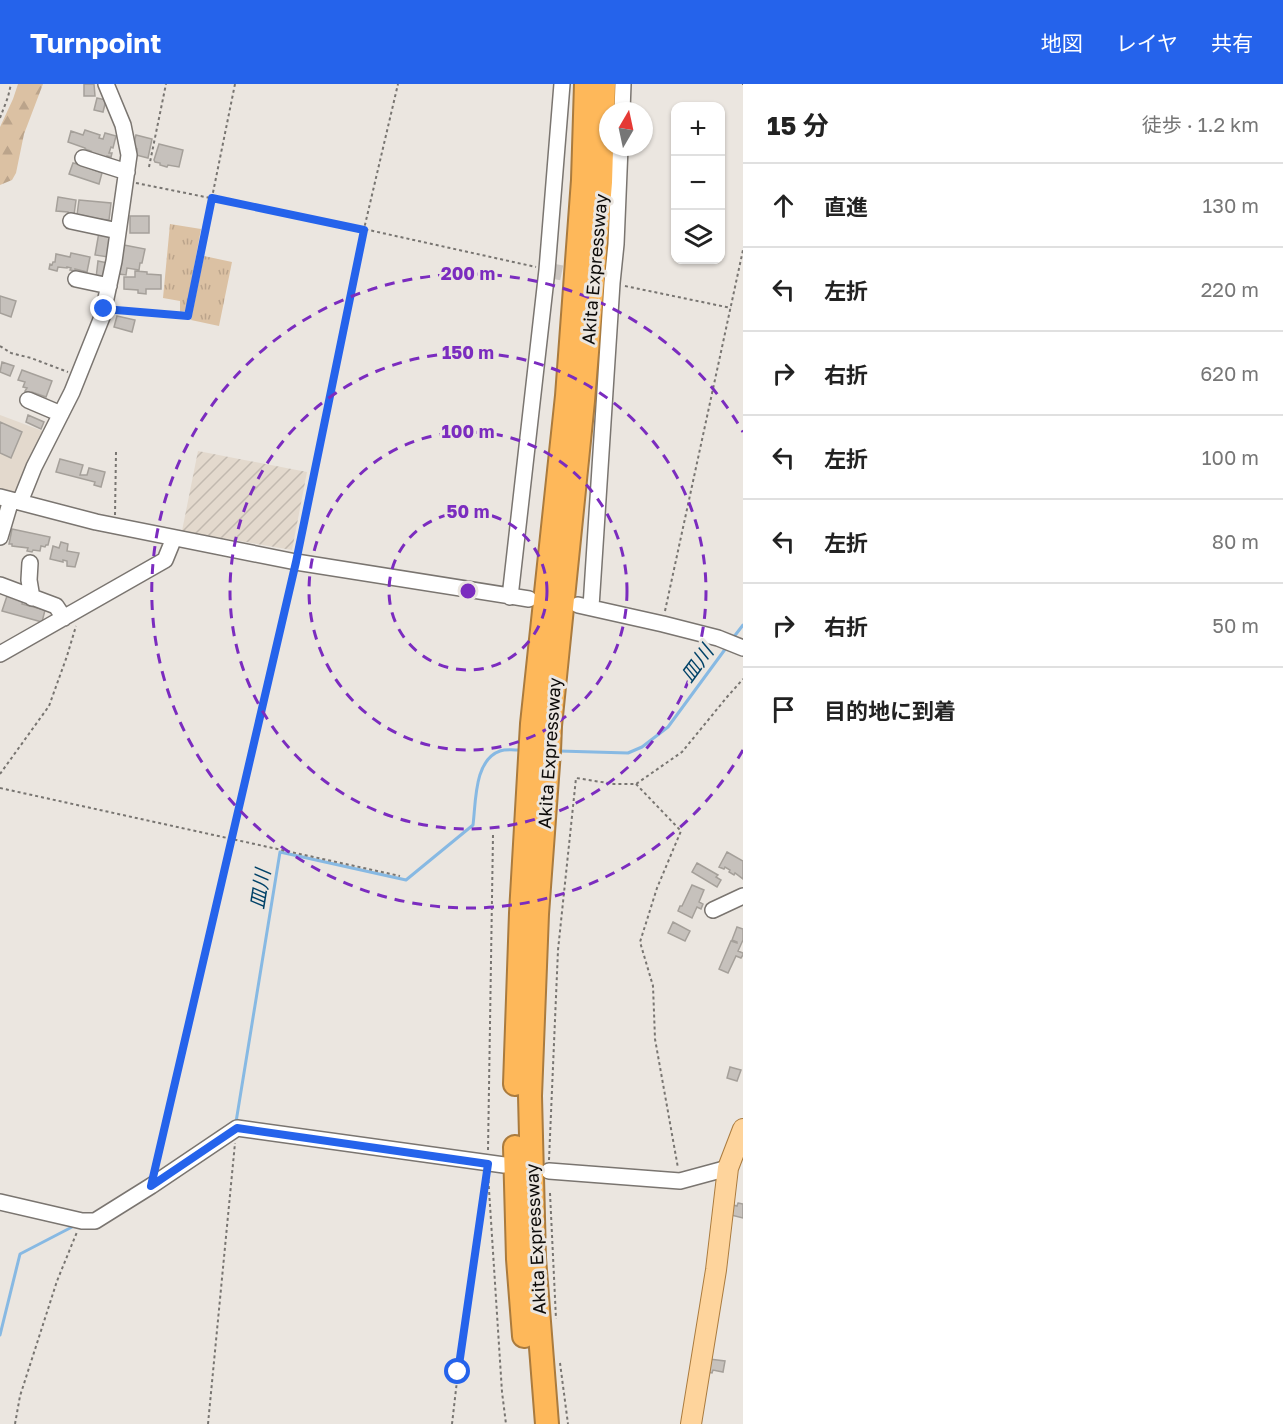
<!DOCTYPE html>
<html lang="ja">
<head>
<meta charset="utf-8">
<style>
	body { margin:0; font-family:"Golos Text","Noto Sans JP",sans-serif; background:#f6f6f6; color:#222 }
	.controls { position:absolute; right:18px; top:18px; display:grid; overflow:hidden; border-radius:12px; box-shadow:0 2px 4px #0004 }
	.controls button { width:54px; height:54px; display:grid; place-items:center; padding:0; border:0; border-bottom:2px solid #e0e0e0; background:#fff; color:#222; font:30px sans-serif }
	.compass { position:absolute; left:599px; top:18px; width:54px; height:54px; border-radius:50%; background:#fff; box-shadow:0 2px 4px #0004; rotate:9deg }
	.stop { position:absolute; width:18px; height:18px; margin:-14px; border:4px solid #2563eb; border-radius:50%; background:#fff }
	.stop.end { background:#2563eb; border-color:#fff; box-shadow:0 2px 6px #0008 }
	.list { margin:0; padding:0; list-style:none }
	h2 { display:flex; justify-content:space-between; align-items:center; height:78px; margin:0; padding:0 24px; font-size:26px }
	h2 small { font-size:20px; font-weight:400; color:#767676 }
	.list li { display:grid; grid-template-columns:39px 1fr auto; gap:18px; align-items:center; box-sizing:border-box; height:84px; padding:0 24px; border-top:2px solid #e0e0e0 }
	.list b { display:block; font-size:22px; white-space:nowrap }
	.list em { font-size:20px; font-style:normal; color:#767676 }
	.icon { flex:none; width:33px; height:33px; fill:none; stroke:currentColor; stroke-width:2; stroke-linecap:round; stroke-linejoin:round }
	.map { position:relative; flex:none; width:743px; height:1340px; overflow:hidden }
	header { display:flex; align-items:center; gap:36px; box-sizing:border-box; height:84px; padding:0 30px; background:#2563eb; color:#fff }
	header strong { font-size:28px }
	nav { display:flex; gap:33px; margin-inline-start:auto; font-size:21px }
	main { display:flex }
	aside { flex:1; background:#fff }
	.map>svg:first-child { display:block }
</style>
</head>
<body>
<header>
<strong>Turnpoint</strong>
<nav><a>地図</a><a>レイヤ</a><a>共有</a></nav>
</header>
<main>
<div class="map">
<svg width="743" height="1340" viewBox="0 0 743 1340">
	<defs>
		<pattern id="industrial-furrows" width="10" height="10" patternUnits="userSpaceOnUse" patternTransform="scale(1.5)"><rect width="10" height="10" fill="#e3d9cd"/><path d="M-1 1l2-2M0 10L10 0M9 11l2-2" fill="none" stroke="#c2b9af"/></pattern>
		<pattern id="grass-tufts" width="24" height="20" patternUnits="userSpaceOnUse" patternTransform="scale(1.5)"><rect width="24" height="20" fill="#dbc1a3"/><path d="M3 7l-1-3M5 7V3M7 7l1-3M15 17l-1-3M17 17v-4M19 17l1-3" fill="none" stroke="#bba48b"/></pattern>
		<pattern id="forest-firs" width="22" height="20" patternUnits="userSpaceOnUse" patternTransform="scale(1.5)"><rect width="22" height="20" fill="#dbc1a3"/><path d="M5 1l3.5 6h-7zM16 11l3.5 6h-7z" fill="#bba48b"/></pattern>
	</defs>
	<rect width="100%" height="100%" fill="#ebe6e0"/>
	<path fill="#e3d9cd" d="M0,331L48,349L18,412L0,407Z"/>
	<path fill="url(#industrial-furrows)" d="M198,367L307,388L292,466L182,447Z"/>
	<path fill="url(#grass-tufts)" d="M170,140L201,145L186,227L180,228V217L163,214Z
		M204,172L232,178L219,242L191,236Z"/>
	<path fill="url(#forest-firs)" d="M18,0H43L24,50L16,89L12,96L0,101V43L13,15Z"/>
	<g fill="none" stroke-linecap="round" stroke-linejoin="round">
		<path stroke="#87b9e3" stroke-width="3" d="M733,554L743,541
			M559,667L628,669L642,663L668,643L726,564
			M236,1038L280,768L406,796L473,741C476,718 474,676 500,667C506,665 514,666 520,666
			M0,1251L20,1170L72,1143"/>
	</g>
	<path fill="#c6c1bc" stroke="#a5a09a" stroke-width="1.5" d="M84,0H94L95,12H84Z
		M97,14L106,16L103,28L94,26Z
		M85,46L100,51L99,54L103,55L105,49L116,52L113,64L111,63L109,69H112L111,73L107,72V74L91,69V67L85,65V64L68,58L71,47L83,51Z
		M136,51L152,55L148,74L136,71L137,65L133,63Z
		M159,60L183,66L179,83L168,81L167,83L160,81V79L155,78L154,76Z
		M78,78L87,81L86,83L102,89L99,100L69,90L73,79L77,80Z
		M58,113L76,116L74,131L68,130V128L56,127Z
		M79,116L111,119L109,136L86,134V132L77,131Z
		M130,132H149V149H130Z
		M99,148L112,150L108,173L95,171Z
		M124,161L145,165L142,179H140L139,186L127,184L126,191L119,190Z
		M71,169L90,173L87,188L75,185V187L70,186L71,184L67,183V184L58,183L57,187L49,185L50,180L52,181L53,178H55L56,170L70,173Z
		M98,177L108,179L105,195L96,194Z
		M135,187L147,188V190L161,191V205H146V210L138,209V206L124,205V193H135Z
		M0,212L16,217L11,233L0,229Z
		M117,232L135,236L132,248L114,243Z
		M2,278L14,282L10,292L0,288Z
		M22,286L52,297L46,313L32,308L31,309L25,307L27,304L23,303L25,298L18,296Z
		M28,331L44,338L41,345L26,338Z
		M0,338L22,348L11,374L0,369Z
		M60,375L83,381L80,391H87L89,384L105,388L101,403L94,401L95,398L56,388Z
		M12,445L50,453L48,461H46L45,463L41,462L40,467L33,466L32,468L27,467L28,464L12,462V460H9Z
		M61,458L68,460L67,467L79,469L75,483L67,482V477L63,476V478L50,475L53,462L59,464Z
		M7,512L23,516L22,520L45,526L42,538L2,527Z
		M727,768L743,777V795L735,789L734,791L729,788L730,786L725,783L724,785L719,783Z
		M697,779L718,791L716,793L721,796L717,803L692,788Z
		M692,801L704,806L699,818L703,820L701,825L697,823L692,834L678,827L680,822H682Z
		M673,838L690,847L685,857L668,849Z
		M737,843L743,845V856L738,867L743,869V871L741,874L736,872L728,889L719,885L731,857L737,859V858L732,856Z
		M730,983L741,986L737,997L727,994Z
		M738,1119L743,1120V1134L731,1131L733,1121L737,1122Z
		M709,1275L725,1277L723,1288L713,1286L712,1289L706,1288Z"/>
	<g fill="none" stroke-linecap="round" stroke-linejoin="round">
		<path stroke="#cac5c0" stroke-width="15" stroke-dasharray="15 8" stroke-linecap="butt" d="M547,186L582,193"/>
		<g stroke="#7a7570" stroke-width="18">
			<path id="minor" d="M622,27L623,0
				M83,74L127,88
				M71,137L118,147
				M76,195L109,202
				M28,316L61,330
				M0,413L96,438L296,478L529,515
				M20,418L34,383L72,308L102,233L114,177L129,71L123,41L106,0
				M0,453L11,416
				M30,479L29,496L32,514
				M0,501L56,522L64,534
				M510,513L547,186L562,0
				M578,521L663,540L718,554L743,564
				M591,523L612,199L616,160L620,63
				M0,570L165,476L174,454
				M713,826L743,812
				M549,1087L680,1097L728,1084
				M0,1118L82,1137H95L151,1102L237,1044L504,1081"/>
		</g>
		<g stroke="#aa7b3e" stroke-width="22">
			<path id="major" d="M691,1340L716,1186L728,1084L743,1045"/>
		</g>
		<g stroke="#aa7b3e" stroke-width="26">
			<path id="highway" d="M515,1000L521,829L532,640L567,312L583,96L586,0
				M515,1063L518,1175L524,1252
				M547,1340L534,1174L530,1012L537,830L549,667L550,642L583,317L601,98L604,0"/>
		</g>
		<path stroke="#787571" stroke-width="2" stroke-dasharray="3 3" stroke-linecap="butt" d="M743,0V1
			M0,34L8,13L11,0
			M149,83L166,0
			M136,99L364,145L536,183
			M625,202L731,224
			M116,226L188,232L235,0
			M0,262L11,269L31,274L68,288
			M115,431L116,368
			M299,465L364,145L398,0
			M665,527L743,166
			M0,690L49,622L67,572L76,542
			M636,700L681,747L657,804L640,858L653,902L655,955L678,1084
			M0,704L400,792
			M488,1066L493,751
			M549,1076L558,866L576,694L614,700H636L682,668L727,613L743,595
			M155,1084L293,491
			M488,1090L502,1308L506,1340
			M550,1109L556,1235
			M560,1279L568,1340
			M15,1340L20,1312L57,1197L77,1148
			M208,1340L235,1059
			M452,1340L458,1288L486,1090"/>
		<use href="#minor" stroke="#fff" stroke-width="15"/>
		<use href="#major" stroke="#fed49c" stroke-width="20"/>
		<use href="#highway" stroke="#feb85a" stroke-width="22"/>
	</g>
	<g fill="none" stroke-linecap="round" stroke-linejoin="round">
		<path stroke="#2563eb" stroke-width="8" d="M104,225L188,232L212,114L364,146L296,478L151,1102L237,1044L488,1080L458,1288"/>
	</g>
	<g fill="none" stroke="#7b2cbf" stroke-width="3" stroke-dasharray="10 8">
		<circle cx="468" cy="507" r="79"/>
		<circle cx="468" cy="507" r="159"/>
		<circle cx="468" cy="507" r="238"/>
		<path d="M743 666A317 317 0 1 1 743 348"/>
	</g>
	<g text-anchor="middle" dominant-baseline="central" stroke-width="6" stroke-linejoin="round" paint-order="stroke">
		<g font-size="18" fill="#0d0b09" stroke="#ebe6e0">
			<text transform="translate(594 185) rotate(-85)">Akita Expressway</text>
			<text transform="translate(549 669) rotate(-86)">Akita Expressway</text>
			<text transform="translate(535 1155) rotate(-93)">Akita Expressway</text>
		</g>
		<g font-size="20" font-style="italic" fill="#014268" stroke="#ebe6e0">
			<text transform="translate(696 579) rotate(-54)">皿川</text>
			<text transform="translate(259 805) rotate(-81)">皿川</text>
		</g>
	</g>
	<circle cx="468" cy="507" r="9" fill="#7b2cbf" stroke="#ebe6e0" stroke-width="3"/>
	<g font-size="18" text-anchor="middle" font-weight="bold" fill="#7b2cbf" stroke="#ebe6e0" stroke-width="6" stroke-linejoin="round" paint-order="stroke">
		<text x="468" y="196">200 m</text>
		<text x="468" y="275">150 m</text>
		<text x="468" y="354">100 m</text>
		<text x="468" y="434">50 m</text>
	</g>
</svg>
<div class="controls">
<button>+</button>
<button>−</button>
<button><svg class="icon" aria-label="layers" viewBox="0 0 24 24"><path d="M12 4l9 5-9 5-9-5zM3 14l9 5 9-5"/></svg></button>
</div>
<svg class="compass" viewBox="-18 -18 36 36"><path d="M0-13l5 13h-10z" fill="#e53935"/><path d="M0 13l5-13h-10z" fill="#767676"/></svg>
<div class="stop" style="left:458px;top:1288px"></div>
<div class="stop end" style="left:104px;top:225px"></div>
</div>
<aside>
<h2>15 分<small>徒歩 · 1.2 km</small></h2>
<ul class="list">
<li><svg class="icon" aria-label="ahead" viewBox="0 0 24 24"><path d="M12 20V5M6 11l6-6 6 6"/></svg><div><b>直進</b></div><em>130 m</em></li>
<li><svg class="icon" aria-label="left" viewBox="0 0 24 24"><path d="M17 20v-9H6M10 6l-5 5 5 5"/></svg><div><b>左折</b></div><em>220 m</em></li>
<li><svg class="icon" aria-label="right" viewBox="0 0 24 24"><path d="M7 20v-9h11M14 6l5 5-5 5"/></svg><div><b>右折</b></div><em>620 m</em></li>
<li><svg class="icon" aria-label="left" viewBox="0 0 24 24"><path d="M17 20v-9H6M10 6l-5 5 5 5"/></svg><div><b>左折</b></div><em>100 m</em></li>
<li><svg class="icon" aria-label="left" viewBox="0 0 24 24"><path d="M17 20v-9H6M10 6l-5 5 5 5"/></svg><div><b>左折</b></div><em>80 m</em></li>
<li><svg class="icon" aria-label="right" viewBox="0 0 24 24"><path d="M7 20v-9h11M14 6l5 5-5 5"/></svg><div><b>右折</b></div><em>50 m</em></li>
<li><svg class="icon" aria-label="arrive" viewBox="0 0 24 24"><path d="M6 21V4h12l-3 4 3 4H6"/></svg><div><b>目的地に到着</b></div></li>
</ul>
</aside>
</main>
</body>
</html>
